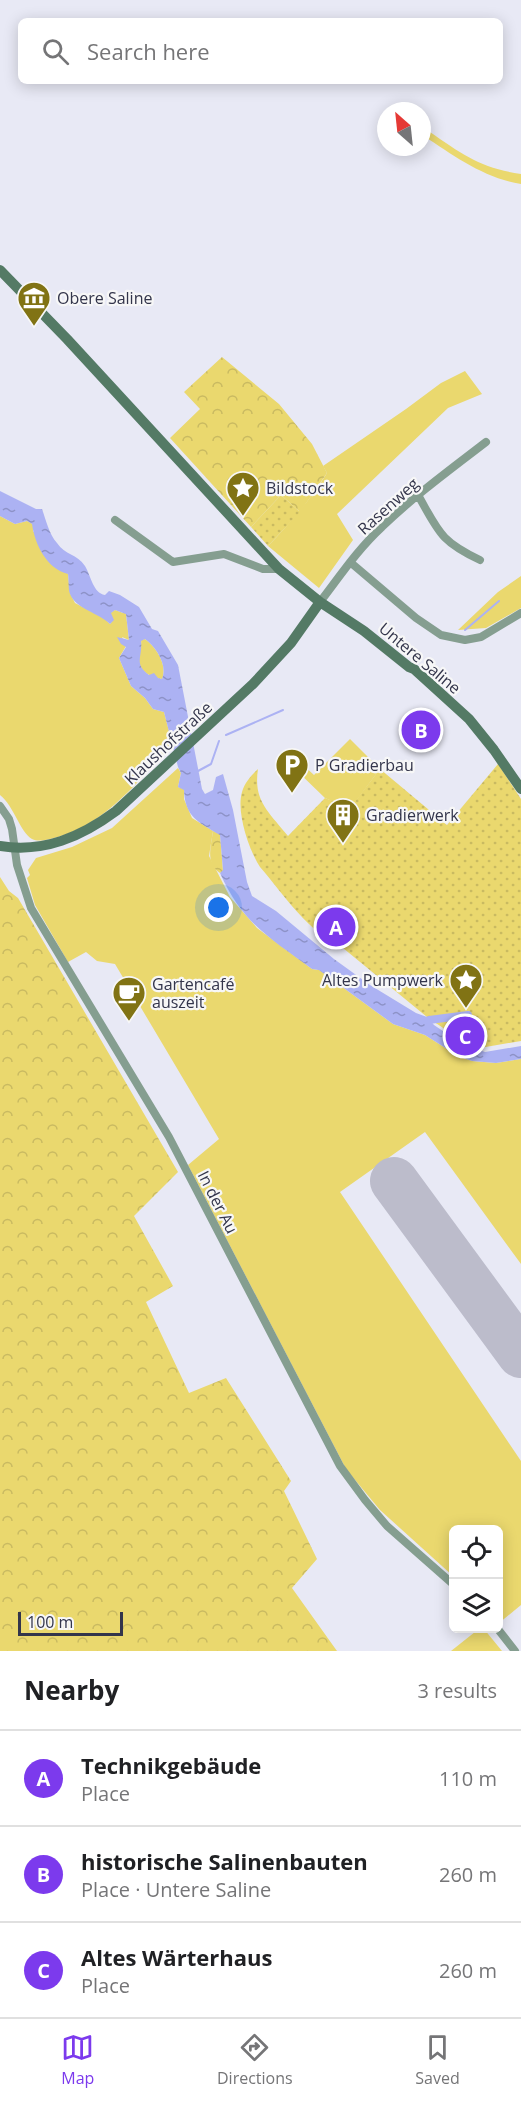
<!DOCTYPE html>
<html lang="en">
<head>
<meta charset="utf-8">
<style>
	body { margin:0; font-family:"Open Sans",sans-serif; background:#f2f2f2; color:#202124 }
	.controls { position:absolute; right:18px; bottom:18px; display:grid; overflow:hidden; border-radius:9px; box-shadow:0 3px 15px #0003 }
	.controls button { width:54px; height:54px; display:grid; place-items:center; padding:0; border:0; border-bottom:2px solid #e0e0e0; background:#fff; color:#202124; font:30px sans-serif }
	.compass { position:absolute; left:377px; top:102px; width:54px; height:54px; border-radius:50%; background:#fff; box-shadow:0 3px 15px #0003; rotate:333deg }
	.scale { position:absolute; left:18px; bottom:15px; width:105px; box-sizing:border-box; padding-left:6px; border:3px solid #33354b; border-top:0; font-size:16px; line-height:21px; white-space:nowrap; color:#33354b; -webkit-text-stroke:4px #f7f7f7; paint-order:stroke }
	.you { position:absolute; left:219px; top:908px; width:21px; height:21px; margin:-15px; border:4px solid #fff; border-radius:50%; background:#1a73e8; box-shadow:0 0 0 9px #1a73e833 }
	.badge { display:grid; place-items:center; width:39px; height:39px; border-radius:50%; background:#7c3aed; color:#fff; font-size:20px; font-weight:700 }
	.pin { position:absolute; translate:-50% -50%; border:3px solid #fff; box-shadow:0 2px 6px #0006 }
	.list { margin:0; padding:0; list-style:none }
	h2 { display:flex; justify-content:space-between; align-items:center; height:78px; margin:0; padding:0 24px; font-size:26px }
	h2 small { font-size:20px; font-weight:400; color:#757577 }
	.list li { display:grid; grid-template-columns:39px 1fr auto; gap:18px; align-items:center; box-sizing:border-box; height:96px; padding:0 24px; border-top:2px solid #e0e0e0 }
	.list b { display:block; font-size:22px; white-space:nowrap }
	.list p { margin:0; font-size:20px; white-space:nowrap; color:#757577 }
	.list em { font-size:20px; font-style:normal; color:#757577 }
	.icon { flex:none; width:33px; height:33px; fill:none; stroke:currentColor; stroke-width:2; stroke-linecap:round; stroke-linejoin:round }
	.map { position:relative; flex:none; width:521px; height:1651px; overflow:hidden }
	.search { position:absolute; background:#fff; box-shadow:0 3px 15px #0003; left:18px; right:18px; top:18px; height:66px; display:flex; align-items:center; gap:15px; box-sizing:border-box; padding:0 21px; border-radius:9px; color:#757577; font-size:22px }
	.sheet { height:366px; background:#fff }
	nav { display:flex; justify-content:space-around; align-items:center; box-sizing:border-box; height:84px; border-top:2px solid #e0e0e0; background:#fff; font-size:16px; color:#757577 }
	nav a { display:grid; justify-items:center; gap:3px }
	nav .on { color:#7c3aed }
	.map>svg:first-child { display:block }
</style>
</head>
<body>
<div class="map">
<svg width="521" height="1651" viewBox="0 0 521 1651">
	<defs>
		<pattern id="forest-crowns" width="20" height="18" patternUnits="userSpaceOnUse" patternTransform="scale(1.5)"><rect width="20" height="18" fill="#ead86e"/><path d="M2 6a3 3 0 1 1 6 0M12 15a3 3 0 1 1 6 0" fill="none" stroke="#c9ba61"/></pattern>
		<pattern id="park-dots" width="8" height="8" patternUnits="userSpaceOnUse" patternTransform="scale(1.5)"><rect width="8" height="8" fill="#ead86e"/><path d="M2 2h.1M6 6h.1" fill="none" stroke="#c9ba61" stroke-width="1.8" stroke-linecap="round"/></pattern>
		<pattern id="water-ripples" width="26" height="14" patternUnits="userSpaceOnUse" patternTransform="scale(1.5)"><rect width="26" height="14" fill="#acb2f3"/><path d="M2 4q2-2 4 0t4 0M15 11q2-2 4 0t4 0" fill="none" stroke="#8d92c7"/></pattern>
	</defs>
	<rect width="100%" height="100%" fill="#e8e9f5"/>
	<path fill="#ead86e" d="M430,132C463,155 481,168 521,174V184C484,178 454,156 424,136Z
		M465,371L482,394L448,408L337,514L353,540L319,588L268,546C290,523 310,500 327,473L323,466L406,409L441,383Z
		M0,516L15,524L27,521L33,524V531L68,574L70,593L75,603L104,618L110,624L113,620L110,613L115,610L126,614L129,640L122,637L126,646L119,658L131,686L145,698L153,709L164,712L172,743L169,749C133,786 103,827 50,839C45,840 38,842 32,839C20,832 14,806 0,795Z
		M521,576V608L486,628L458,630L498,592Z
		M145,639C156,647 168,665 162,679C153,678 139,672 139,661C138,654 142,648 141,640Z
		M350,739L380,769L350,809L325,798L295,769L301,763L314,775Z
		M178,768L181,773L178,787L184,789V799L192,818L213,831L209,856L230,897L257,928L312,969L319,970L393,1024L425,1035L458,1056L472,1061L496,1063L521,1059V1264L425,1132L340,1192L521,1461V1605L499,1623L498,1530H454L453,1576L380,1510L346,1469L188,1165L219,1139L115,964L97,961L86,952L68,962L35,905L27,878L30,875L28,870L36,858L72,847L112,828Z
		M480,1628L484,1629L502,1651H451Z"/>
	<path fill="url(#forest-crowns)" d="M222,357L279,404L312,444L327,473L300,512L281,495L251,527L170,438L200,409L184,392Z
		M213,831L220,834L223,871L220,873C205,863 211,846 213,831Z
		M0,877L9,891L18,898L178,1172L134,1216L173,1286L146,1302L189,1393L226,1378L291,1481L284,1491L317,1559L292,1588L337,1651H0Z"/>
	<path fill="url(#park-dots)" d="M281,495L300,512L268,546L251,527Z
		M498,764L521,799V1041L474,1049L427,1017L343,948C308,932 284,895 260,867C249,850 236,812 242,792C245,782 251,776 258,769C253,801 269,812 288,836L325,798L350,808L380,769L447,825Z"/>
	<path fill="url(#water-ripples)" fill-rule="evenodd" d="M0,491L36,509H42C46,520 49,534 57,543C65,555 77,554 85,566C91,576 93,593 105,595L109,591L120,595L139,607L152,629L158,631L178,665L202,789L205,794L213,790L216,777L223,774L233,810L247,882L252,896L276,911L334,959L370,985L416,1013L427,1017L434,1025L462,1044L485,1052L521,1046V1059L496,1063L472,1061L458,1056L425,1035L393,1024L319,970L312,969C270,938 242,923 220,873L223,870L220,835C198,822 185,817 184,790L178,787L181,773L178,767L164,712L153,709L145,698L131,686L119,658L126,647L121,644L117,637L129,640L126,614L115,610L111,613L114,620L110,624C99,613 76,609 70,594C68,589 69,581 68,574C47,569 35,545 32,524L27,521L15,524L0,516ZM145,639C156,647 168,665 162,679L158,678L154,673L149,675C133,663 143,657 141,641Z"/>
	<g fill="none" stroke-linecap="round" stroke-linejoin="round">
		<path stroke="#acb2f3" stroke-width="2" d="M465,630L499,601
			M226,735L283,710
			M198,771L211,764L219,741"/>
		<path stroke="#acb2f3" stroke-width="8" d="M429,1020L468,1015"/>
		<path stroke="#bcbccb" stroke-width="48" d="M394,1181L521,1354"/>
		<path stroke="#859e90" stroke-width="8" d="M418,495C439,532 440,541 480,560
			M115,520L173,562L224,554L263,569H279
			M350,562L416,618L441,635L465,640L481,637L521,613
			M320,602C340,576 358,549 382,527C414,496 451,469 486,442
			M0,806L9,819L12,829L17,865L31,908L169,1137L340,1466L365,1500L387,1526L454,1585
			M497,1628L515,1651"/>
		<path stroke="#547a65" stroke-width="10" d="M0,270L67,339L279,569L320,602L364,631L409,667L414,669L469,719L494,750L521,789
			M0,846C44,853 81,837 116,811L253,684L291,643L320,602"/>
	</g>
	<defs>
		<g id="museum-pin" transform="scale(1.725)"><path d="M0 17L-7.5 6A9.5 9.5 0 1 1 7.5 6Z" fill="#817314" stroke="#f7f7f7"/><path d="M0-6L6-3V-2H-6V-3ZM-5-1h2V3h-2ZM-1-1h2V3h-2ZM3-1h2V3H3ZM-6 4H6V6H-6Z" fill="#fff"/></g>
		<g id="sight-pin" transform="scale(1.725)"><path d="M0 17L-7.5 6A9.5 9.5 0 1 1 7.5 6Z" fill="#817314" stroke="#f7f7f7"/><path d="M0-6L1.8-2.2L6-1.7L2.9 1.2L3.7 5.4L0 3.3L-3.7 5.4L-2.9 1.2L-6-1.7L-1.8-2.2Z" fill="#fff"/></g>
		<g id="parking-pin" transform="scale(1.725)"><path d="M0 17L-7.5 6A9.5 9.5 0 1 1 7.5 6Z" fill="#817314" stroke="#f7f7f7"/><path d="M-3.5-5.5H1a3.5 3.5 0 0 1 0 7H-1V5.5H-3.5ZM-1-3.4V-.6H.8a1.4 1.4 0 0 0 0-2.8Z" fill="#fff"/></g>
		<g id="building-pin" transform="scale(1.725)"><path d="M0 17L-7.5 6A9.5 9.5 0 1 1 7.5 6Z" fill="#817314" stroke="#f7f7f7"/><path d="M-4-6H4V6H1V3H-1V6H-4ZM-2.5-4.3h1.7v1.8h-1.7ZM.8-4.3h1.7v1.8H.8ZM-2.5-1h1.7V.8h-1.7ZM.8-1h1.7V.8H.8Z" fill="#fff"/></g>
		<g id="cafe-pin" transform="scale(1.725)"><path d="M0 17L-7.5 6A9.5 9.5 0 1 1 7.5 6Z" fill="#817314" stroke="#f7f7f7"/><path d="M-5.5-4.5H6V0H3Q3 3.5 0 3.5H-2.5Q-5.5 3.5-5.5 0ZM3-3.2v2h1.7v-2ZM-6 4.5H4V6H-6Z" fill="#fff"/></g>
	</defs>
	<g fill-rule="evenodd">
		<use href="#museum-pin" x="34" y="298"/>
		<use href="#sight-pin" x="243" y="488"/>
		<use href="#parking-pin" x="292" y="765"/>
		<use href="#building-pin" x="343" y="815"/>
		<use href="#sight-pin" x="466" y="980"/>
		<use href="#cafe-pin" x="129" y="993"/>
	</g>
	<g text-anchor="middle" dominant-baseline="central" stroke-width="4.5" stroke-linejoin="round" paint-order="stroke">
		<g font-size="16" fill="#33354b" stroke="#f7f7f7" text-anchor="start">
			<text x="57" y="298">Obere Saline</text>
			<text x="266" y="488">Bildstock</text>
			<text x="315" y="765">P Gradierbau</text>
			<text x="366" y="815">Gradierwerk</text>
			<text x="443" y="980" text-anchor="end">Altes Pumpwerk</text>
			<text x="152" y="984">Gartencafé<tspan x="152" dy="18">auszeit</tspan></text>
		</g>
		<g font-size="16" fill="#33354b" stroke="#f7f7f7">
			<text transform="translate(388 506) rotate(-42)">Rasenweg</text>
			<text transform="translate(420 658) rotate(40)">Untere Saline</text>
			<text transform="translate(168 743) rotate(-43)">Klaushofstraße</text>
			<text transform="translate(218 1202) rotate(63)">In der Au</text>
		</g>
	</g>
</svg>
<div class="controls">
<button><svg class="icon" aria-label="locate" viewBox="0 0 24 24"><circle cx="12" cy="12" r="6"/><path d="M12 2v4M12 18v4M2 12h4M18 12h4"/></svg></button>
<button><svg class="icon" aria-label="layers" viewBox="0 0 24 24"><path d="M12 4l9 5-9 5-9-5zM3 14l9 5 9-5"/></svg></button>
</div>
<svg class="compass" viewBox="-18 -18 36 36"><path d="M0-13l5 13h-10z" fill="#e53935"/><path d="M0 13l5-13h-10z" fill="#757577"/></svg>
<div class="scale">100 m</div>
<div class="you"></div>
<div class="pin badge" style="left:336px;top:927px">A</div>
<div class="pin badge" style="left:421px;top:730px">B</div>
<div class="pin badge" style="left:465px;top:1036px">C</div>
<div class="search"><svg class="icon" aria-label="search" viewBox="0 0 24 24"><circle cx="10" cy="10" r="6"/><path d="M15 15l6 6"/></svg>Search here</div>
</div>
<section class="sheet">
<h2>Nearby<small>3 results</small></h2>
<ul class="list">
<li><span class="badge">A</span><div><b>Technikgebäude</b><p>Place</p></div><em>110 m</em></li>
<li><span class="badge">B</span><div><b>historische Salinenbauten</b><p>Place · Untere Saline</p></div><em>260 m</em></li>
<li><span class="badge">C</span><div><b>Altes Wärterhaus</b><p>Place</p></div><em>260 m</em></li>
</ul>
</section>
<nav>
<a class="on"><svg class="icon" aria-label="map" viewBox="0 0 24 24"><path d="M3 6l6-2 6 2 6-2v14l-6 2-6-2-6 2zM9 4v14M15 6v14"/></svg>Map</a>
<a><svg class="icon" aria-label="directions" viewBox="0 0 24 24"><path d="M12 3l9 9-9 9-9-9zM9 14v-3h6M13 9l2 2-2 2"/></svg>Directions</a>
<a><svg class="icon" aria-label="saved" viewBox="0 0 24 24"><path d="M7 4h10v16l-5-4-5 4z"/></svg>Saved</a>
</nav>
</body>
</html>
